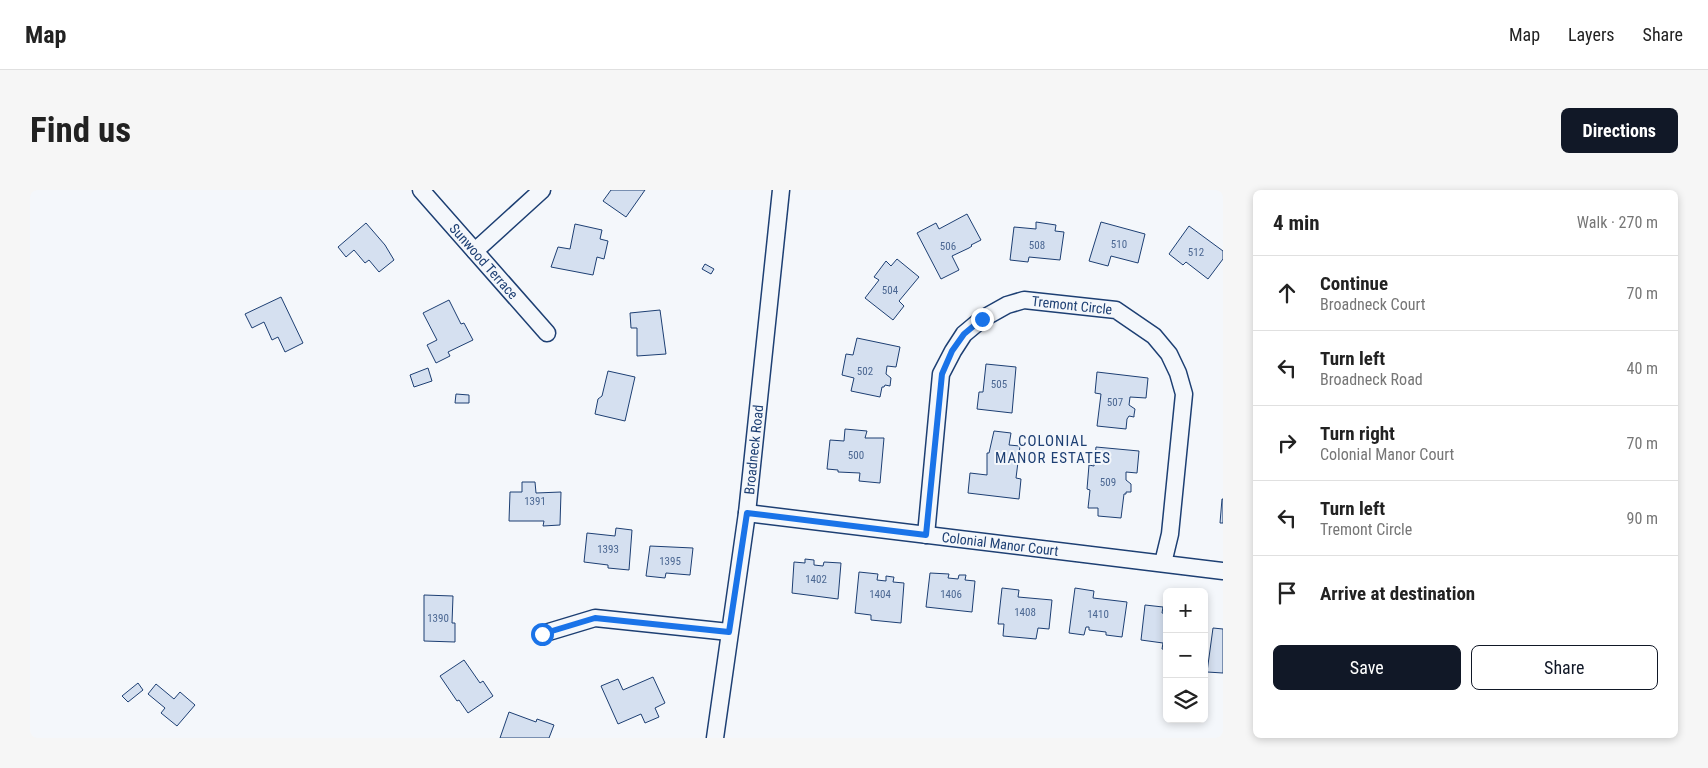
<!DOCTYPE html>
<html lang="en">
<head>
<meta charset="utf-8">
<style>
	body { margin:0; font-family:"Roboto Condensed",sans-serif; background:#f6f6f6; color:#222 }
	.controls { position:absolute; right:15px; bottom:15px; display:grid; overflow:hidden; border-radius:8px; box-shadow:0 2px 8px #0003 }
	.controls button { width:45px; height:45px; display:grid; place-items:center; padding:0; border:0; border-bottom:1px solid #e0e0e0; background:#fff; color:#222; font:25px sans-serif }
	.stop { position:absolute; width:15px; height:15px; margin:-11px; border:4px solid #1a73e8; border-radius:50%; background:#fff }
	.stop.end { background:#1a73e8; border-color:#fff; box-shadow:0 1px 5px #0008 }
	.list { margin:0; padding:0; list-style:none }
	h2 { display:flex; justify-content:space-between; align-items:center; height:65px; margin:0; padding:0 20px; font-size:21px }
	h2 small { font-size:16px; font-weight:400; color:#767676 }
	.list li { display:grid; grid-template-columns:32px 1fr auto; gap:15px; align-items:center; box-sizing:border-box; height:75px; padding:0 20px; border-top:1px solid #e0e0e0 }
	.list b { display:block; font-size:19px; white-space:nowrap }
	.list p { margin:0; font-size:16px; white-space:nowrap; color:#767676 }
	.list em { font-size:16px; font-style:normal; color:#767676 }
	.actions { display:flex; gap:10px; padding:15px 20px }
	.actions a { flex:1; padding:11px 0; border:1px solid #111827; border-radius:8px; text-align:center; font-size:18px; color:#111827 }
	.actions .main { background:#111827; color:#fff }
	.icon { flex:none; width:28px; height:28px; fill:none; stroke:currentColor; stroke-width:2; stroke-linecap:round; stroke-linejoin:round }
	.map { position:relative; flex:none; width:1193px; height:548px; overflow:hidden; border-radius:8px }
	header { display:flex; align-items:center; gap:30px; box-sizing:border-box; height:70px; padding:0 25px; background:#fff; border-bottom:1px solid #e0e0e0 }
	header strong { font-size:24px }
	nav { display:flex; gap:28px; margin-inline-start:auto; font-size:18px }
	.intro { display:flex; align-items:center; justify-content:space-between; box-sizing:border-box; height:120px; padding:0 30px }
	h1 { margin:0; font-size:35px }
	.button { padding:12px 22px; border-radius:8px; background:#111827; color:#fff; font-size:18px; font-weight:700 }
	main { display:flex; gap:30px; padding:0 30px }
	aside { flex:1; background:#fff; border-radius:8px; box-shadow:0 2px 8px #0003 }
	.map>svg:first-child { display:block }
</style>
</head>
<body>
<header>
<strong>Map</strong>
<nav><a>Map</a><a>Layers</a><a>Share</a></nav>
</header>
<div class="intro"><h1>Find us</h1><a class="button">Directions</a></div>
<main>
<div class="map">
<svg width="1193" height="548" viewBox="0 0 1193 548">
	<rect width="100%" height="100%" fill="#f4f7fb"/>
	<path fill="#d5e0f0" stroke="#1d3f73" d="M581,0H615L596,27L573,11Z
		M937,24L951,50L941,55L942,56L939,58L922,66L929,80L911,89L887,43L906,33L909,39Z
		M1006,32L1026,35L1025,41L1034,42L1030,70L999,67L998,72L980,70L984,37L1006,39Z
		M1071,32L1115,44L1108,73L1081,66L1078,76L1059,71Z
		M336,33L355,55L364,70L349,82L339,70L335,73L324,60L316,67L308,57Z
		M545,34L572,40L570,49L578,51L574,69L567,67L563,85L521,77L528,57L540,59Z
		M1159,36L1193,61V69L1178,89L1156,72L1153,75L1139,64Z
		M867,69L889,87L869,111L874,116L863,130L835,108L849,90L844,87L856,71L861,76Z
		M675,74L684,79L681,84L672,79Z
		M251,107L273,153L255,162L248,147L242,150L234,132L222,138L215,124Z
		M419,110L431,134L434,133L443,150L418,162L420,166L406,173L397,155L407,150L393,123Z
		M630,120L636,164L607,166V138H601L600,123Z
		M827,148L870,157L866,177L857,176L856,184L861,188L860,196L855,195L854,197H852L850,207L821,201L824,188L812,185L816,164L823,165Z
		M956,174L986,177L982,223L947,219L949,202H953Z
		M398,178L402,191L384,197L380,185Z
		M578,181L605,187L595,231L565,224L568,209L572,206Z
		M1067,182L1118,188L1116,208L1100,207L1099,215L1105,219L1104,225V227L1099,226L1097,229L1096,239L1067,236L1071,204L1065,203Z
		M426,204L439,205V213H425Z
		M815,239L837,241L835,248H854L850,293L829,291L830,283L808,282V280L797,279L800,250L814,251Z
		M964,241L981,243L979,255L990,256L986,288L991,289L989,309L938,303L940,283L957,285V263H959Z
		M1066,257L1109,261L1107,283L1096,282V290L1101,294V302H1096V304H1094L1091,328L1068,326V318H1058L1060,300L1057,299L1059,275L1064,276Z
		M492,292H505L506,303L531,302L530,335L513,336L514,331H479L480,302H492Z
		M1192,309H1193V333H1190Z
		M586,338L602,340L599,380L578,378V375L554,372L557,343L585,346Z
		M620,356L663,358L660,385L636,383L635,388L616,386Z
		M775,369L784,370V375L793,376L794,372L811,373L808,409L762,403L764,372L775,373Z
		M829,382L848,384L847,390L856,391V386L863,387H864L863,392L874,393L871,433L841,430V425L825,423Z
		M900,383L919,384L918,388L928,389L929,385H936L935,390L945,391L942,422L896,417Z
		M972,398L989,400L988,407L1022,410L1019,439L1008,438L1006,449L973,446L974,434H968Z
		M1045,398L1064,401L1063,408L1097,412L1092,447L1076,445V442L1059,440V437H1056L1054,445L1039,443Z
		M394,405L423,406L422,433H425V452L394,451Z
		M1115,415L1133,417L1132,423L1137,424V460L1132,459L1133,453L1111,450Z
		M1183,438L1193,439V483L1177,482Z
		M434,470L450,493L453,491L463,506L438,523L429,510L427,511L410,486Z
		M623,487L635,513L625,518L629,527L615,533L611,524L588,534L571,496L588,489L593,500Z
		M108,493L113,500L98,512L92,506Z
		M126,494L144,509L150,502L165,515L147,536L131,523L135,518L118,504Z
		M479,522L506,532L507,529L524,535L519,548H470Z"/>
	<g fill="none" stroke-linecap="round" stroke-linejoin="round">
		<g stroke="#1d3f73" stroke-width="19">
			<g id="minor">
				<path id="s1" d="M391,0L517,143"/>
				<path d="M445,61L512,0"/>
				<path id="s2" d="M717,323L1193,381"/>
				<path id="s3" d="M896,345L911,184L923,161L934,144L952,129L977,115L994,110L1086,120L1124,146L1139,164L1148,183L1154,204L1140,344L1133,373"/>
				<path d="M512,444L565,428L699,442"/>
				<path id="s4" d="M685,548L717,323L751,0"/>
			</g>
		</g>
		<use href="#minor" stroke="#f4f7fb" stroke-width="16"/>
	</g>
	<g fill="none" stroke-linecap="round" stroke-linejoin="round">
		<path stroke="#1a73e8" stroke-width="6" d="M512,444L565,428L699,442L717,323L896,345L912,184L922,161L934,144L952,129"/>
	</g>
	<g text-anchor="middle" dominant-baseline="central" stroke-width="4" stroke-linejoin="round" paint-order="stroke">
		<g font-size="11" fill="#4b6792">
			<text x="1089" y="54">510</text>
			<text x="1007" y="55">508</text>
			<text x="918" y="56">506</text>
			<text x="1166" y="62">512</text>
			<text x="860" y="100">504</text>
			<text x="835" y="181">502</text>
			<text x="969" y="194">505</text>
			<text x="1085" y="212">507</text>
			<text x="826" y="265">500</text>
			<text x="1078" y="292">509</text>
			<text x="505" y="311">1391</text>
			<text x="578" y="359">1393</text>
			<text x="640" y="371">1395</text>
			<text x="786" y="389">1402</text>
			<text x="850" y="404">1404</text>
			<text x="921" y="404">1406</text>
			<text x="995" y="422">1408</text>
			<text x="1068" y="424">1410</text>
			<text x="408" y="428">1390</text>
		</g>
		<g font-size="14" fill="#1d3f73" stroke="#f4f7fb">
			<text stroke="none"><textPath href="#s1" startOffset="95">Sunwood Terrace</textPath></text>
			<text stroke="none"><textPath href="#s3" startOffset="326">Tremont Circle</textPath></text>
			<text stroke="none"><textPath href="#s4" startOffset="291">Broadneck Road</textPath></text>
			<text stroke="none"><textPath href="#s2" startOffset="255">Colonial Manor Court</textPath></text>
		</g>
		<g font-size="15" letter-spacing="1" fill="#1d3f73" stroke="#f4f7fb">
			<text x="1023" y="251">COLONIAL<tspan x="1023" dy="17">MANOR ESTATES</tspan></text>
		</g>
	</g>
</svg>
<div class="controls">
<button>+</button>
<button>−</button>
<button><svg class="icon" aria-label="layers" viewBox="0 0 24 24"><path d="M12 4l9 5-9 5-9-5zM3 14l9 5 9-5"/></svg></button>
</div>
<div class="stop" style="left:512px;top:444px"></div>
<div class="stop end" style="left:952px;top:129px"></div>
</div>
<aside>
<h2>4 min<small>Walk · 270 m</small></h2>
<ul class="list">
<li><svg class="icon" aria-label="ahead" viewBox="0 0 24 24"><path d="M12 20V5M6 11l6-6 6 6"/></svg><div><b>Continue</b><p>Broadneck Court</p></div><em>70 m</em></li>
<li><svg class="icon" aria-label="left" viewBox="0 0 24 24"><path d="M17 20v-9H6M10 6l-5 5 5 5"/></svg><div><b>Turn left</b><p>Broadneck Road</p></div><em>40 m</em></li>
<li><svg class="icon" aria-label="right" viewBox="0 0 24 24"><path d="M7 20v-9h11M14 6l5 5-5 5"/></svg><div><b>Turn right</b><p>Colonial Manor Court</p></div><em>70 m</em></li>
<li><svg class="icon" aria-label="left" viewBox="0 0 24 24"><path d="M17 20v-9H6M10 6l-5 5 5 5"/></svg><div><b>Turn left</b><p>Tremont Circle</p></div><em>90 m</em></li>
<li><svg class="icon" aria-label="arrive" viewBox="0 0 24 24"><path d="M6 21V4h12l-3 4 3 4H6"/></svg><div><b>Arrive at destination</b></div></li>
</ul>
<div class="actions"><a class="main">Save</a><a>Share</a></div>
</aside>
</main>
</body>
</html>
